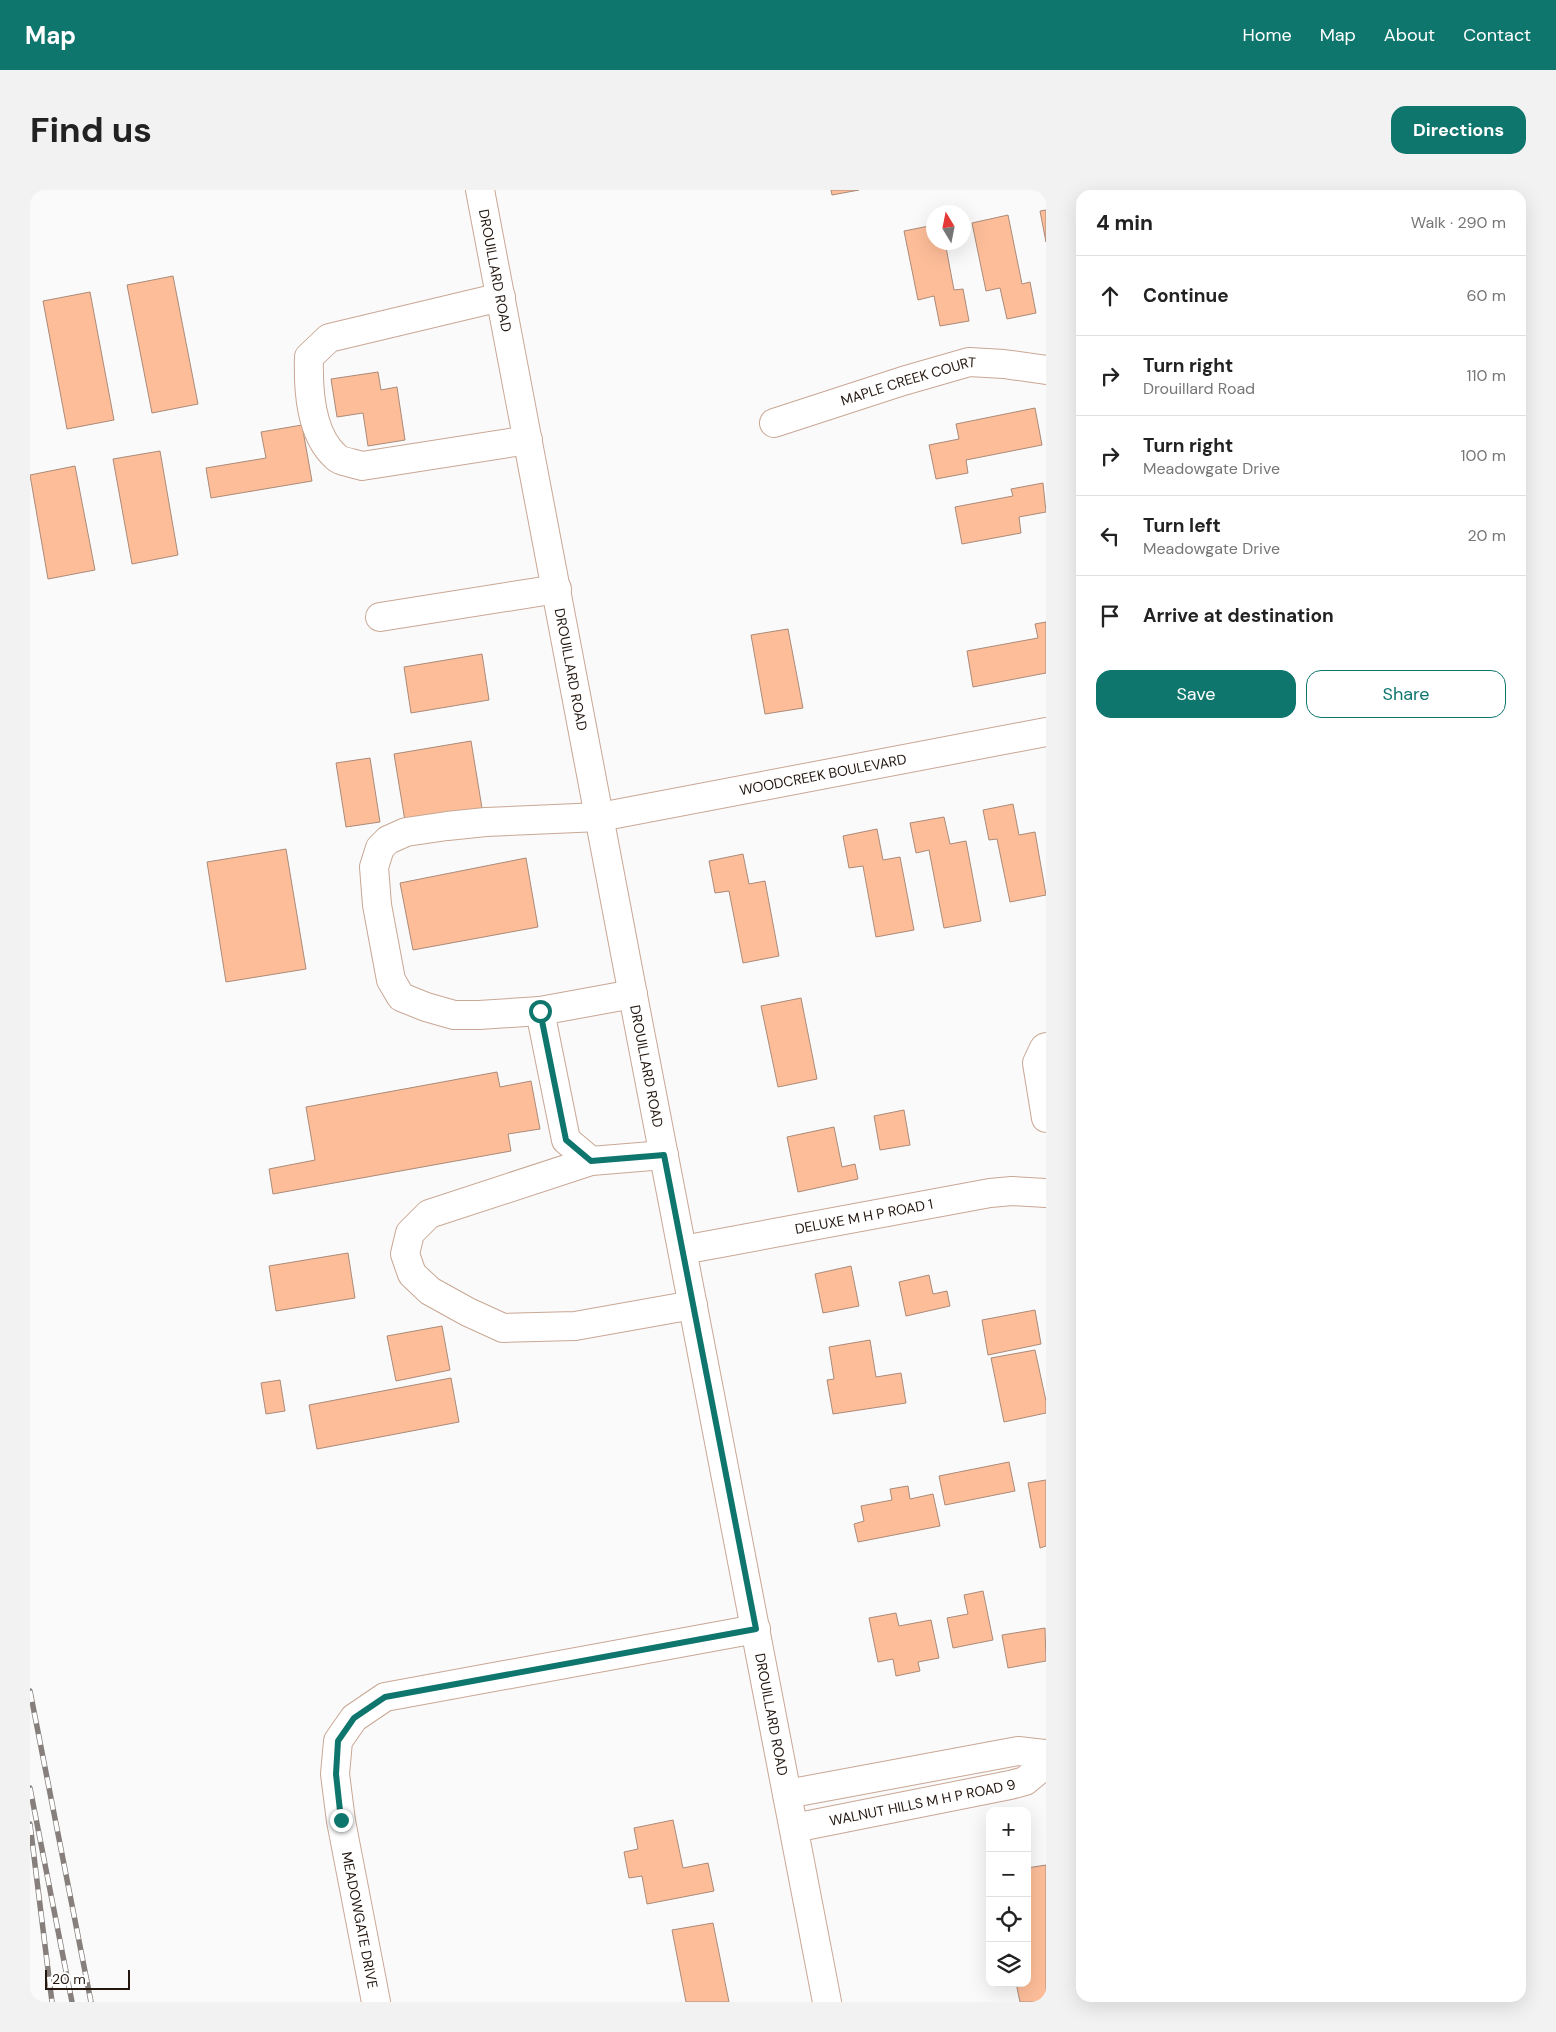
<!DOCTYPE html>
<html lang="en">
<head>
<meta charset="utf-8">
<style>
	body { margin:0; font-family:"DM Sans",sans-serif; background:#f2f2f2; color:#222 }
	.controls { position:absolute; right:15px; bottom:15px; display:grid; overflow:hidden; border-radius:10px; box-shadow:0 5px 20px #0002 }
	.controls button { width:45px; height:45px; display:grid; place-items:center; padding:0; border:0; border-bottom:1px solid #e0e0e0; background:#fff; color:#222; font:25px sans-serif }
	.compass { position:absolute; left:896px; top:15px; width:45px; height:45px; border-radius:50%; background:#fff; box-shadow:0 5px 20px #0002; rotate:350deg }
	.scale { position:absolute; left:15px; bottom:12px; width:85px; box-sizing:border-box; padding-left:5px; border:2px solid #231710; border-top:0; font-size:14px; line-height:18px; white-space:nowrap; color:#231710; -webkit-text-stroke:4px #fff; paint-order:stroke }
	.stop { position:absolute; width:15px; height:15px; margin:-11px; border:4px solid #0f766e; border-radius:50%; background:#fff }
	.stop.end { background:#0f766e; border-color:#fff; box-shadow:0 1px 5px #0008 }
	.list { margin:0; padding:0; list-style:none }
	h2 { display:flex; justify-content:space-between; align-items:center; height:65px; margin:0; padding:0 20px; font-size:21px }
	h2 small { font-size:16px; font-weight:400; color:#767676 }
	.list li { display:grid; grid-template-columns:32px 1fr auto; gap:15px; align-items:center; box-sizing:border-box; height:80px; padding:0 20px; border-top:1px solid #e0e0e0 }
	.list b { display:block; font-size:19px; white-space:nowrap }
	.list p { margin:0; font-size:16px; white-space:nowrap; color:#767676 }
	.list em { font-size:16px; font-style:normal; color:#767676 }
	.actions { display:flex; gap:10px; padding:15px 20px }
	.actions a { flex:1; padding:11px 0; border:1px solid #0f766e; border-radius:15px; text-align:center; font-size:18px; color:#0f766e }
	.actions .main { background:#0f766e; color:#fff }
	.icon { flex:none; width:28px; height:28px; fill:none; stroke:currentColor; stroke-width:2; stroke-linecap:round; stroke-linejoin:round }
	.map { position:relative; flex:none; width:1016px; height:1812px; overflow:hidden; border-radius:15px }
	header { display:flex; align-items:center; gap:30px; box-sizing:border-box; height:70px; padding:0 25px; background:#0f766e; color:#fff }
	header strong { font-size:24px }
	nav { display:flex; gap:28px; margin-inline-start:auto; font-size:18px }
	.intro { display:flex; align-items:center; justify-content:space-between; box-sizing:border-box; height:120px; padding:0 30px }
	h1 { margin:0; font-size:35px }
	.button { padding:12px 22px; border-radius:15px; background:#0f766e; color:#fff; font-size:18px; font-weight:700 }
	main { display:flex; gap:30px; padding:0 30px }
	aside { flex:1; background:#fff; border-radius:15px; box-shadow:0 5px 20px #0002 }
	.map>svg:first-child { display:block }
</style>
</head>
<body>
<header>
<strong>Map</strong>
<nav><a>Home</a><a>Map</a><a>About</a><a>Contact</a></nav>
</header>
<div class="intro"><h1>Find us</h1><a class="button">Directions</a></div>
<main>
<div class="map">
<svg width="1016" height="1812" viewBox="0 0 1016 1812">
	<rect width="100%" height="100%" fill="#fafafa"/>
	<path fill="#fdbd99" stroke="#ab8a78" d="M801,0H829L802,5Z
		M1016,20V52L1010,21Z
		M978,25L992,94L1000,92L1006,123L977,129L970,98L956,101L942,33Z
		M904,35V52H915L924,100L933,99L939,131L910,136L904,106L888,110L874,41Z
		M143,86L168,214L122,223L97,95Z
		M60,102L84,230L37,239L13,111Z
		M348,182L351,200L367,197L375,250L338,256L333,223L307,227L301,189Z
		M1005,218L1012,255L936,270L938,283L906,289L899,255L929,249L926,234Z
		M272,235L282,291L181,308L176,278L236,268L231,242Z
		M130,261L148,365L102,374L83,269Z
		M45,276L65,380L18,389L0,285Z
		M1013,293L1016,322L989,327L991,343L932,354L925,317L983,306L981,299Z
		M1016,432V483L943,497L937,461L1008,448L1005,434Z
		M758,439L773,518L735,524L721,445Z
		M452,464L459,510L381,523L374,477Z
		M441,551L452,618L375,631L364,564Z
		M340,568L350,632L316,637L306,573Z
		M983,614L989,645L1005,642L1016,705L980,712L967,649L959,650L953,620Z
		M914,627L920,654L936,651L951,731L914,738L899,660L886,663L880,633Z
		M847,639L853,670L870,667L884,740L846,747L833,676L819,678L813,646Z
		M256,659L276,779L196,792L177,672Z
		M713,664L719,694L735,691L749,766L713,773L699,701L685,703L679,671Z
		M496,668L508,737L383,760L370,693Z
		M771,808L787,889L748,897L731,816Z
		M467,882L470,897L501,891L510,939L478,944L481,961L243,1004L239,979L285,970L276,917Z
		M874,920L880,955L850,960L844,926Z
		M804,937L812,977L825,974L828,989L768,1002L757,947Z
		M318,1063L325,1108L246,1121L239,1076Z
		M821,1076L829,1116L793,1123L785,1084Z
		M899,1085L903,1104L917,1101L920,1116L876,1126L869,1092Z
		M1005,1120L1011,1154L958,1165L952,1130Z
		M412,1136L420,1180L366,1191L357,1146Z
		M840,1150L846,1187L871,1183L876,1213L803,1224L797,1190L804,1189L799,1157Z
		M1005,1160L1016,1211V1223L974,1232L961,1168Z
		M421,1188L429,1232L287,1259L279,1215Z
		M250,1190L255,1221L236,1224L231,1193Z
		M979,1272L985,1301L915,1315L909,1286Z
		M1016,1290V1356L1010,1358L998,1293Z
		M878,1296L880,1309L903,1304L910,1336L828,1352L824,1334L834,1331L831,1316L862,1310L860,1299Z
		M953,1401L963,1450L923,1458L917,1428L938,1424L934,1405Z
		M866,1423L869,1436L901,1430L909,1468L888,1472L890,1481L866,1486L863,1469L848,1472L839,1428Z
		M1015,1438L1016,1471L978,1478L972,1445Z
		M643,1630L653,1678L678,1673L684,1701L617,1714L612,1686L599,1688L594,1662L608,1659L604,1638Z
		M1016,1675V1812H990L986,1793H997V1678Z
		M683,1733L699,1812H656L642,1740Z"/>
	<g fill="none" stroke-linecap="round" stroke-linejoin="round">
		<g stroke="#c9a794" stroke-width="30">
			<g id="minor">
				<path id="s1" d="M450,0L606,821L797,1812"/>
				<path d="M471,107L299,148L279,167C278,199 280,244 306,267C311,272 324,273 332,276L498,250"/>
				<path id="s2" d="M744,233L873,191L939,172L974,174L1016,180"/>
				<path d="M350,427L527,399"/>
				<path d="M603,804L510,821L536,950L561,971L634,965"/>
				<path id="s3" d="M510,821L449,825H424L396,817L371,807L361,790L347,715L344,677L350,658L358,650L376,642L417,636L456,632L570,627L1016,542"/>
				<path d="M1016,857L1014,858L1007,873L1016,928"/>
				<path d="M561,971L399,1024L380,1043L375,1064L382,1084L400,1101L438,1122L473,1138L545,1136L663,1115"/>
				<path id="s4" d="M653,1060L960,1003L982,1001L1016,1003"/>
				<path d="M757,1604L988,1561L1016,1564"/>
				<path id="s5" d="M764,1638L980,1595L995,1591L1016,1574"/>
				<path d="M346,1812L311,1631L305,1584L308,1551L324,1528L355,1507L726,1439"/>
			</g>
		</g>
		<use href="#minor" stroke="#fff" stroke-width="28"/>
		<g stroke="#867f7b" stroke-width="5.5">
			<path id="rail" d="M0,1501L61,1812
				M0,1598L42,1812
				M0,1634L22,1812"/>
		</g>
		<use href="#rail" stroke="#fff" stroke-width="4" stroke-dasharray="11" stroke-linecap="butt"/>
	</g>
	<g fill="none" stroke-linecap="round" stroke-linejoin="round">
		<path stroke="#0f766e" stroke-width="6" d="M311,1630L306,1584L308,1551L324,1528L355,1507L726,1439L634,965L561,971L536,950L510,821"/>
	</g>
	<g text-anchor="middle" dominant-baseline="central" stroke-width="5" stroke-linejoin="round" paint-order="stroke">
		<g font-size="14" fill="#231710" stroke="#fff">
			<text stroke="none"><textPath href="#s1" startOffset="82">DROUILLARD ROAD</textPath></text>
			<text stroke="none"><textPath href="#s2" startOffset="141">MAPLE CREEK COURT</textPath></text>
			<text stroke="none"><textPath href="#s1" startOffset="488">DROUILLARD ROAD</textPath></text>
			<text stroke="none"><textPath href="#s3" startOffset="749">WOODCREEK BOULEVARD</textPath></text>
			<text stroke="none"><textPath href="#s1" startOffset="892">DROUILLARD ROAD</textPath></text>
			<text stroke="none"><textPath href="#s4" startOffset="184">DELUXE M H P ROAD 1</textPath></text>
			<text stroke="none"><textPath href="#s1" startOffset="1552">DROUILLARD ROAD</textPath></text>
			<text stroke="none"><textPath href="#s5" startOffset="131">WALNUT HILLS M H P ROAD 9</textPath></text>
			<text transform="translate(330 1730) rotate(79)">MEADOWGATE DRIVE</text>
		</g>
	</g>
</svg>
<div class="controls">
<button>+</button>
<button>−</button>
<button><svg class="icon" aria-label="locate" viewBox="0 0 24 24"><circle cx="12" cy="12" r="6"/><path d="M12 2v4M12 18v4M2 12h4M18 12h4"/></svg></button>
<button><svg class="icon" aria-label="layers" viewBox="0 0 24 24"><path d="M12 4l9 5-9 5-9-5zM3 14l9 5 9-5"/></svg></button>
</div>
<svg class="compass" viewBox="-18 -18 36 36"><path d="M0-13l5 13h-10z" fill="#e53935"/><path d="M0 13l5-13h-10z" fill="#767676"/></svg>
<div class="scale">20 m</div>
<div class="stop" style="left:510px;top:821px"></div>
<div class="stop end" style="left:311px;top:1630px"></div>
</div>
<aside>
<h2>4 min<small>Walk · 290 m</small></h2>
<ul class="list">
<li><svg class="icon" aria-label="ahead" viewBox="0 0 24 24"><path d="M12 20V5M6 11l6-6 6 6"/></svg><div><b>Continue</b></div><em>60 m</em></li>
<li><svg class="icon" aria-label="right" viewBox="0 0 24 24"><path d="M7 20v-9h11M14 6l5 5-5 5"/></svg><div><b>Turn right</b><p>Drouillard Road</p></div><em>110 m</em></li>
<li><svg class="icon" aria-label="right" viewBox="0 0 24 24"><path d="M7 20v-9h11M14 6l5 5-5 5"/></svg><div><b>Turn right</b><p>Meadowgate Drive</p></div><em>100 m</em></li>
<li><svg class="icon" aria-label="left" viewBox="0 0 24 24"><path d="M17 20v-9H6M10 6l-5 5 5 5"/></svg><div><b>Turn left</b><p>Meadowgate Drive</p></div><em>20 m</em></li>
<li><svg class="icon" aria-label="arrive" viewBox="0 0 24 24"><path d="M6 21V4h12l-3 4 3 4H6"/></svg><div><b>Arrive at destination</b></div></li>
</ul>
<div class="actions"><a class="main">Save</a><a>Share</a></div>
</aside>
</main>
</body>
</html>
